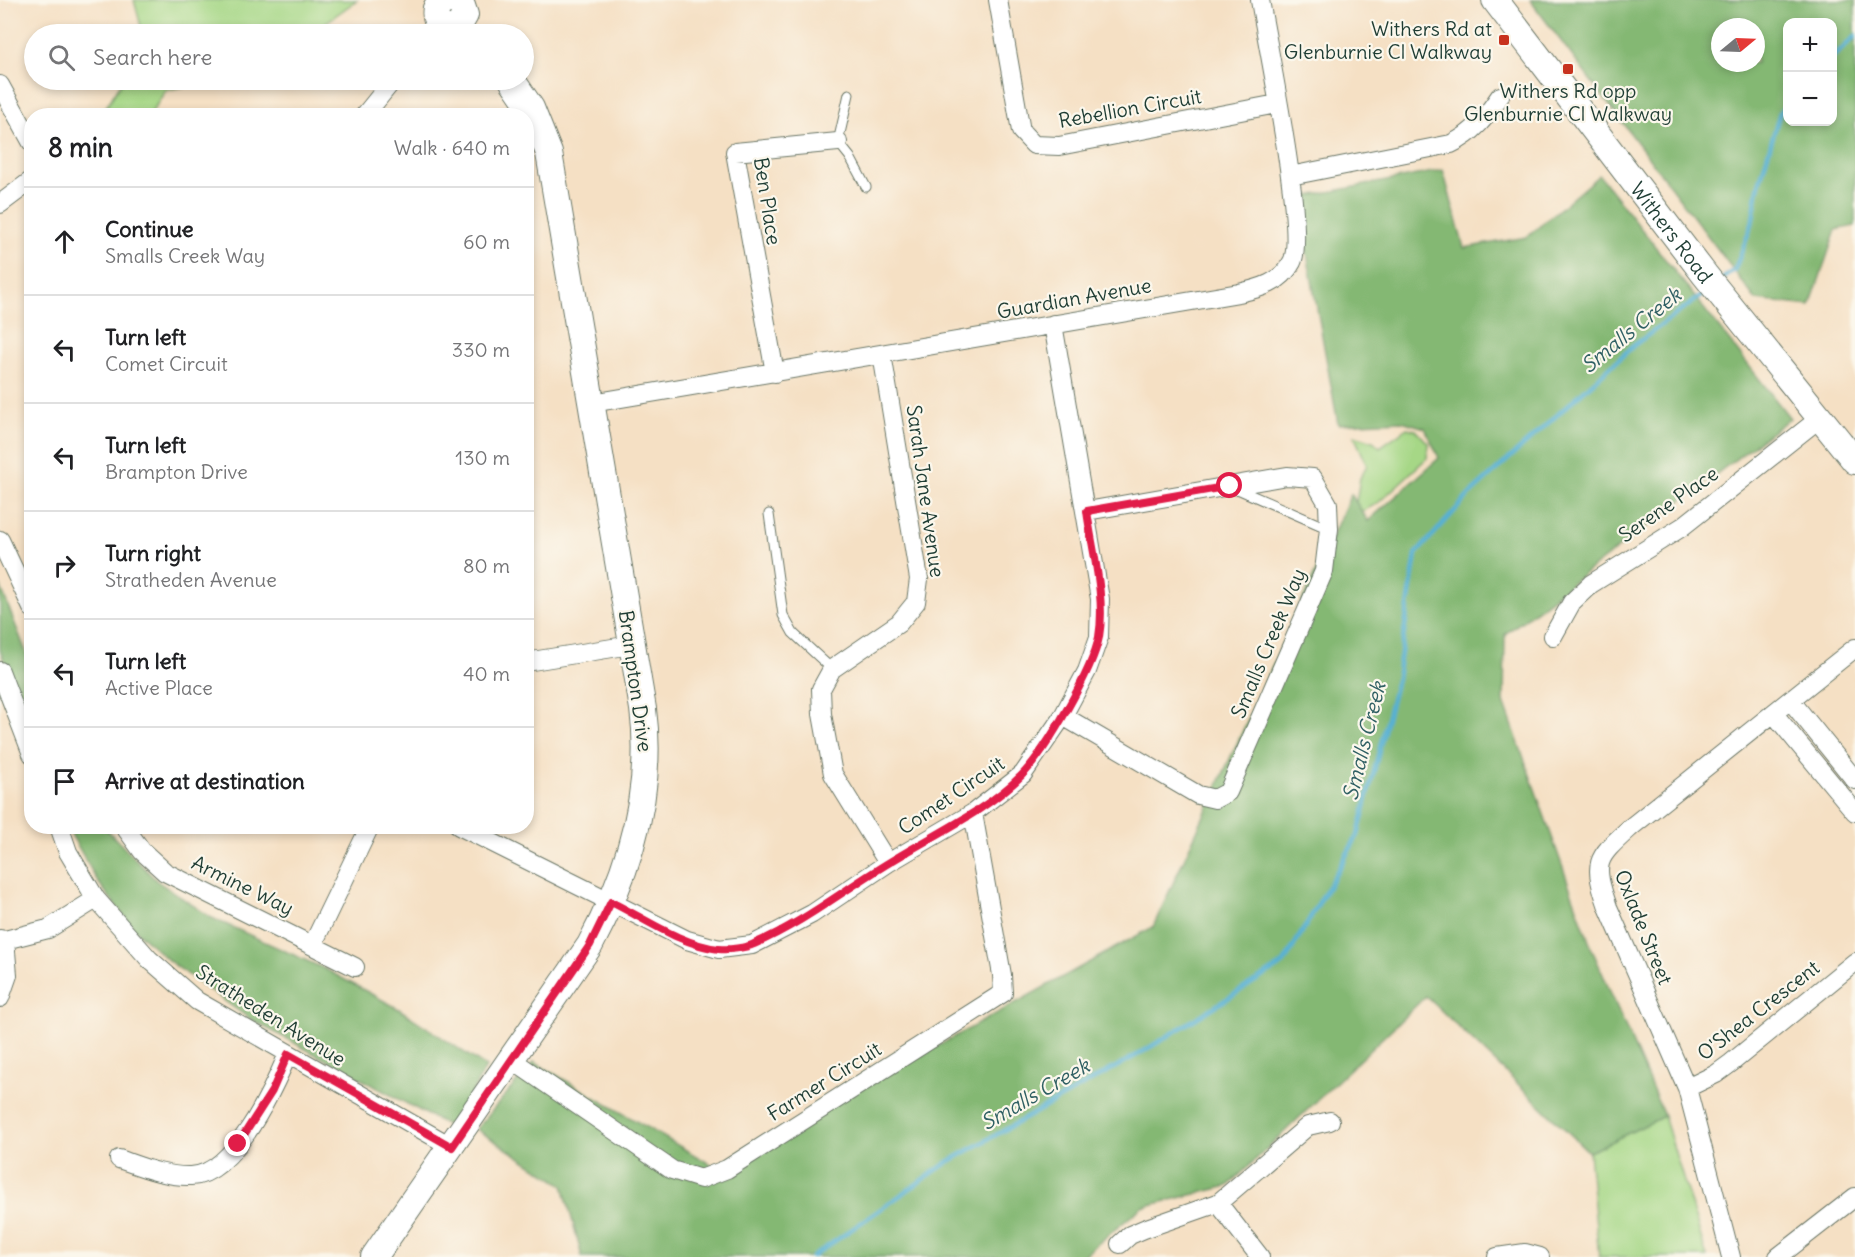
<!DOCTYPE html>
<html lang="en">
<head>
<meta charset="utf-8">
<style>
	body { margin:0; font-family:Delius,sans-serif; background:#f2f2f2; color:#202124 }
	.controls { position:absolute; right:18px; top:18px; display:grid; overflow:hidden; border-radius:12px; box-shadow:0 3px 9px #0003 }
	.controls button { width:54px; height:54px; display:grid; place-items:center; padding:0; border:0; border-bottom:2px solid #e0e0e0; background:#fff; color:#202124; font:30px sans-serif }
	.compass { position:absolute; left:1711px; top:18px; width:54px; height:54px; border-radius:50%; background:#fff; box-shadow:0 3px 9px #0003; rotate:71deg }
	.stop { position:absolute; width:18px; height:18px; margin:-14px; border:4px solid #e11d48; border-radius:50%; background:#fff }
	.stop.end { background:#e11d48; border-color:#fff; box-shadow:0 2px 6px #0008 }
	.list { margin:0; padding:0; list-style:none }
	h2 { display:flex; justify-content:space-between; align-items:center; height:78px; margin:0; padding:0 24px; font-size:26px }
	h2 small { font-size:20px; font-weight:400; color:#757577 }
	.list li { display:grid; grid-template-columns:39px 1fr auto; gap:18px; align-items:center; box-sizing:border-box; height:108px; padding:0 24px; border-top:2px solid #e0e0e0 }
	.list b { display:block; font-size:22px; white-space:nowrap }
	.list p { margin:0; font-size:20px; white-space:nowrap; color:#757577 }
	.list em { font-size:20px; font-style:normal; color:#757577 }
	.icon { flex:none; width:33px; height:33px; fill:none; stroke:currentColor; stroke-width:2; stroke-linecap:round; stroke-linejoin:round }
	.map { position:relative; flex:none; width:1855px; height:1257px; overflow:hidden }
	.search { position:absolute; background:#fff; box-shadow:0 3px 9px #0003; left:24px; top:24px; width:510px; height:66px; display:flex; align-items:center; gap:15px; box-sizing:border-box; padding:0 21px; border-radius:33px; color:#757577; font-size:22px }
	.panel { position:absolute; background:#fff; box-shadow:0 3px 9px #0003; left:24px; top:108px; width:510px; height:726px; border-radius:24px }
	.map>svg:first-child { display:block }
</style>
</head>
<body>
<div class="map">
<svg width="1855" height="1257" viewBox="0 0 1855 1257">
	<rect width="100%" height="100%" fill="#fbf7ec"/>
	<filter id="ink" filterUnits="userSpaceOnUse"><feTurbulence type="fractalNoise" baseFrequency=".0167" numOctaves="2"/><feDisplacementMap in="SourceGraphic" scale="12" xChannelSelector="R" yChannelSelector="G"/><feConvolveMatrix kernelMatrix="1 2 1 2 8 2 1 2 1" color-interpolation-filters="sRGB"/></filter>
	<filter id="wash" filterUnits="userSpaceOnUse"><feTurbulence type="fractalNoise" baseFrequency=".008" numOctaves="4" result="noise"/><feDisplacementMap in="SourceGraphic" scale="24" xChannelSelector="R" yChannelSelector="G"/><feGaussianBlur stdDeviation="1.35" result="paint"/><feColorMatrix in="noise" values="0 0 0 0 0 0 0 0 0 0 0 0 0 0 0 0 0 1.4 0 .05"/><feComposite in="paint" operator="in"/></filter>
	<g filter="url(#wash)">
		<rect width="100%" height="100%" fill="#f5e0c4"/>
		<path fill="#a6d786" stroke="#628a5d" stroke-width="1.5" d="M134,0H357L310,34H141L142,30Z
			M123,80H218L166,90L150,115H101Z
			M1407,428L1416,430L1428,443L1427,458L1378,503L1354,516L1360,478L1367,465L1354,435L1373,441L1380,447Z
			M1664,1116L1707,1257H1599L1589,1152Z"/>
		<path fill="#84b873" stroke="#527a54" stroke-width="1.5" fill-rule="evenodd" d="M1530,0H1855V226L1836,230L1810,306L1756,300ZM1788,22H1832V122H1788ZM1720,27H1756V63H1720Z
			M1443,170L1464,248L1527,237L1599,175L1790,418L1505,634L1504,702L1591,947L1664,1116L1589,1152L1426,996L1228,1186L1142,1207L1082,1257H582L563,1185L476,1129L534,1062L717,1168L1153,927L1351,494L1368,521L1439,458L1425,428L1402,421L1338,424L1297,198Z
			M0,585L31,665V737L0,650Z
			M67,827H104L157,881L212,918L325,969L399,1009L486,1067L452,1128L250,1019L169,961L132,927L98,882Z"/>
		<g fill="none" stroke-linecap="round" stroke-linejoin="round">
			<path stroke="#56b0d3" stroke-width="4.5" d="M1832,59L1855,36
				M1721,280L1735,269L1752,224L1758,188L1780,112L1788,104
				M812,1257L948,1162L1144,1051L1284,963L1358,835L1397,679L1416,554L1469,495L1633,346L1708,291"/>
		</g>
	</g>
	<g filter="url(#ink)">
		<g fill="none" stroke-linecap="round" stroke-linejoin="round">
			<g stroke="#6a7666" stroke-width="11">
				<path id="lane" d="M849,94L838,142L850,157L866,187
					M1235,488L1329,529
					M769,514L783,615L793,633L832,669"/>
			</g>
			<g stroke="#6a7666" stroke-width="20">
				<path id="street" d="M998,0L1021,131L1034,145L1059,146L1277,104
					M0,85L32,143
					M364,116L393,80
					M1290,176L1451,144C1474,133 1485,118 1500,96
					M0,204L32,180
					M882,354L919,579L916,602L899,623L832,669L821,689L822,714L833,774L888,863
					M775,373L735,152L838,142
					M592,403L1239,293C1261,288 1281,283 1292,262C1307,234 1267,43 1260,0
					M0,540L32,608
					M1553,636L1572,602L1591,584L1682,527L1820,418
					M526,662L631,645
					M0,671L32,754
					M1791,701L1855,780
					M1774,714L1855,812
					M1063,716L1198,795L1215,799L1228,792L1324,571L1329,529L1328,504L1313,478L1287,476L1087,511
					M59,826L68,852L96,899L149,959L197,1001L452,1147
					M124,826L142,851L165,872L355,967
					M459,826L687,940L719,949L752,945L812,914L888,863L973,813L1023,774L1063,716L1087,671L1099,637L1100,599L1053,324
					M0,939L5,940L48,929L96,899
					M313,944L370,826
					M0,998L8,975L5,940
					M512,1060L672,1170L701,1179L727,1169L1003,993L1002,975L973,813
					M1687,1088L1716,1074L1731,1063L1855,962
					M119,1159C142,1167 166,1177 191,1176C234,1175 273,1089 288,1054
					M1218,1203L1260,1257
					M1120,1244L1130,1235L1144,1229L1218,1203L1308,1126L1330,1121
					M1497,1257L1525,1253L1540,1257
					M1731,1257L1687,1088L1608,907C1592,861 1596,859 1631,827L1855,648
					M1778,1257L1855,1197"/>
			</g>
			<g stroke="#6a7666" stroke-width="28">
				<g id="secondary">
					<path d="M445,0L436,8C433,23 444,32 458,27L465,15L462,6L455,0"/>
					<path id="s1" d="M1495,0L1705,275L1855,461"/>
					<path d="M374,1257L590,945C629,872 654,791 643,709L549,153L531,108L512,80"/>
				</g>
			</g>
			<use href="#lane" stroke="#fff" stroke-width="9"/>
			<use href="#street" stroke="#fff" stroke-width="18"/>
			<use href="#secondary" stroke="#fff" stroke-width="26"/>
		</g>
	</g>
	<g fill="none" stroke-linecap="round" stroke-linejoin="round" filter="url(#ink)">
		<path stroke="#e11d48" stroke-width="8" d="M238,1144L272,1091L288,1054L452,1147L590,945L611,902C644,918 681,945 719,949C728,950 746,948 754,944C803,923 845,889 890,862C932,836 988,810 1022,775C1046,751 1093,669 1099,637C1106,597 1092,550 1087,511L1230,486"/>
	</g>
	<g fill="#c8321e" stroke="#fbf7ec" stroke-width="2">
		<rect x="1498" y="34" width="12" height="12" rx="3"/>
		<rect x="1562" y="63" width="12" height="12" rx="3"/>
	</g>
	<g text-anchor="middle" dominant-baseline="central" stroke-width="4.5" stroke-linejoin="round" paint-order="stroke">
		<g font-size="20" fill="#1f3d34" stroke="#fbf7ec" text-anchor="end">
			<text x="1492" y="28">Withers Rd at<tspan x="1492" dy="23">Glenburnie Cl Walkway</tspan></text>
			<text x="1568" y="90" text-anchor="middle">Withers Rd opp<tspan x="1568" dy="23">Glenburnie Cl Walkway</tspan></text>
		</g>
		<g font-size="20" fill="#1f3d34" stroke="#fbf7ec">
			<text transform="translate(1130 108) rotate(-10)">Rebellion Circuit</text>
			<text transform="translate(768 201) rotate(81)">Ben Place</text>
			<text stroke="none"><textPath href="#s1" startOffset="292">Withers Road</textPath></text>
			<text transform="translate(1074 298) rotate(-10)">Guardian Avenue</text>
			<text transform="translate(926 491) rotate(82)">Sarah Jane Avenue</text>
			<text transform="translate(1668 504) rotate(-35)">Serene Place</text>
			<text transform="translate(1268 643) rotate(-67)">Smalls Creek Way</text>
			<text transform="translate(636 681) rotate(82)">Brampton Drive</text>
			<text transform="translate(951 795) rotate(-34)">Comet Circuit</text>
			<text transform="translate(243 885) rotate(26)">Armine Way</text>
			<text transform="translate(1644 927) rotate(68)">Oxlade Street</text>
			<text transform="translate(1758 1010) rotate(-38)">O'Shea Crescent</text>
			<text transform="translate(271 1015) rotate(32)">Stratheden Avenue</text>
			<text transform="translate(824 1081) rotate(-32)">Farmer Circuit</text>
		</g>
		<g font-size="21" font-style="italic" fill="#306064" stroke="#fbf7ec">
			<text transform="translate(1631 330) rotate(-39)">Smalls Creek</text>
			<text transform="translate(1364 741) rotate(-76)">Smalls Creek</text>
			<text transform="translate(1035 1094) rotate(-30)">Smalls Creek</text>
		</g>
	</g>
</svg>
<div class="controls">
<button>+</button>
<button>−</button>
</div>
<svg class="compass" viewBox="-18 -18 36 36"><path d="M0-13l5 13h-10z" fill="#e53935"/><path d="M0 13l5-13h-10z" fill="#757577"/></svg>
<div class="stop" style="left:1230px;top:486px"></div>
<div class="stop end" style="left:238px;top:1144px"></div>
<div class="search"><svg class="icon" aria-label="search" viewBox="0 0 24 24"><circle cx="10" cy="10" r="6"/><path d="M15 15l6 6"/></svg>Search here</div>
<section class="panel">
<h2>8 min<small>Walk · 640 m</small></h2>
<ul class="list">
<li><svg class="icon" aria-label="ahead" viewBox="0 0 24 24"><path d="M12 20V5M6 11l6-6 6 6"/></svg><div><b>Continue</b><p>Smalls Creek Way</p></div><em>60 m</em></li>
<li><svg class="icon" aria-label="left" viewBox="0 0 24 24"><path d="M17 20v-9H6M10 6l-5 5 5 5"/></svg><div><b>Turn left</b><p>Comet Circuit</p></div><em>330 m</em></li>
<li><svg class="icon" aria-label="left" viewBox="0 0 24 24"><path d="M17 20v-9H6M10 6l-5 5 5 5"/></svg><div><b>Turn left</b><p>Brampton Drive</p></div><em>130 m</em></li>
<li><svg class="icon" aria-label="right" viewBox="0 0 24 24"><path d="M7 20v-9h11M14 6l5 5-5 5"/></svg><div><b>Turn right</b><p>Stratheden Avenue</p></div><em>80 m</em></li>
<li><svg class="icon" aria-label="left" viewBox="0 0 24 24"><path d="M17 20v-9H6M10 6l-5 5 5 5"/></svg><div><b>Turn left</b><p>Active Place</p></div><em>40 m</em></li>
<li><svg class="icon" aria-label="arrive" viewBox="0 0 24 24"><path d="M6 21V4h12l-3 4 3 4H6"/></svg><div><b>Arrive at destination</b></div></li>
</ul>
</section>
</div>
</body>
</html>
